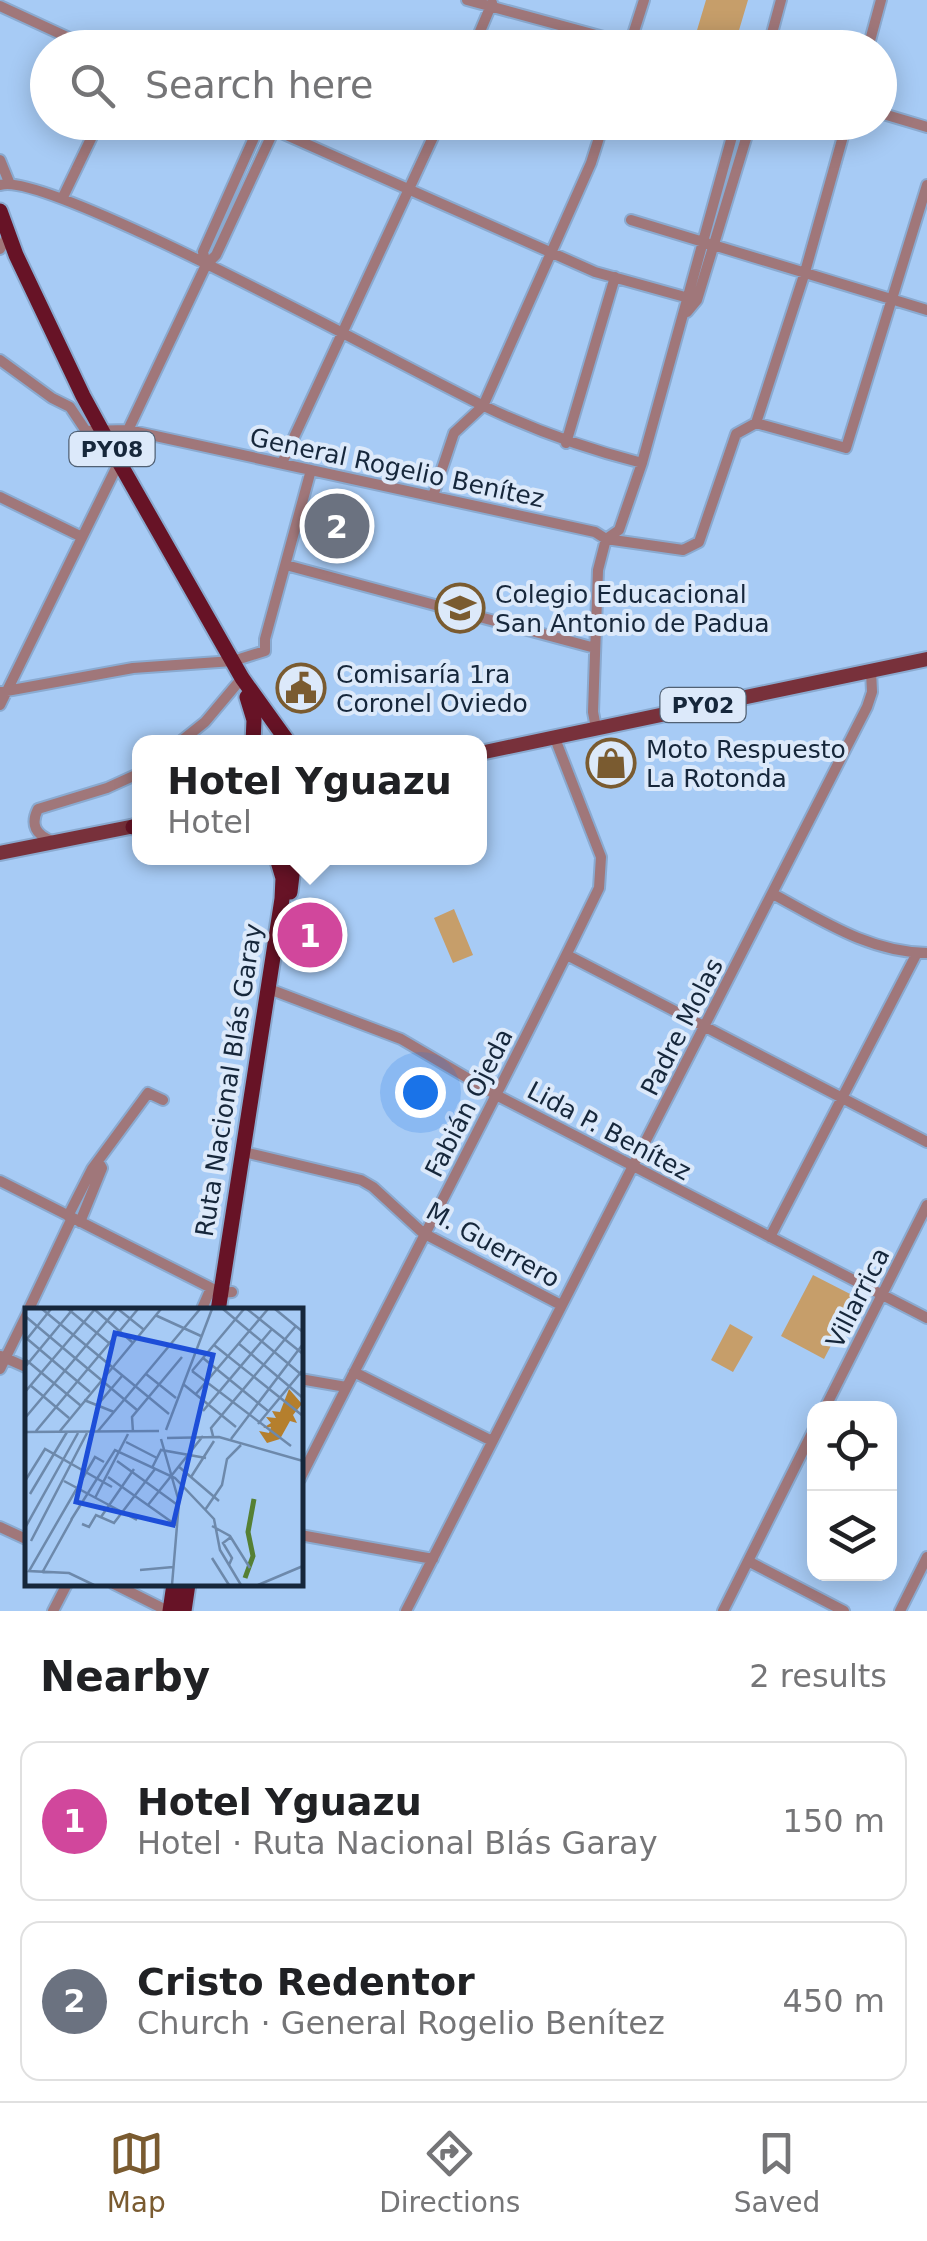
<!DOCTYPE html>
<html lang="en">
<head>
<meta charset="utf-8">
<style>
	body { margin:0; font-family:"DejaVu Sans",sans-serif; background:#f6f6f6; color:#202124 }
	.controls { position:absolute; right:30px; bottom:30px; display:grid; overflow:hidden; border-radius:20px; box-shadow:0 5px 25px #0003 }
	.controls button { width:90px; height:90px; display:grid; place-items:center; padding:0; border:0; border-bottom:2px solid #e0e0e0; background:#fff; color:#202124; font:50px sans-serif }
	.you { position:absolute; left:420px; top:1092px; width:35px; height:35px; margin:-25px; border:8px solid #fff; border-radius:50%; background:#1a73e8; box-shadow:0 0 0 15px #1a73e833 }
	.badge { display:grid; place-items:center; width:65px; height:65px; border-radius:50%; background:#7a5b30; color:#fff; font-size:32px; font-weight:700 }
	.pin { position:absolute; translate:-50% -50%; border:5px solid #fff; box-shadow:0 2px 10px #0006 }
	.popup { position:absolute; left:132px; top:735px; width:355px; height:130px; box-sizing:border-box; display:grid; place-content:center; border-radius:20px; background:#fff; filter:drop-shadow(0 2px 8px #0005); font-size:32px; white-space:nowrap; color:#757577 }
	.popup b { font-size:38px; color:#202124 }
	.popup::after { content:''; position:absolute; left:50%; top:100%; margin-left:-20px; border:20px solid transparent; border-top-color:#fff }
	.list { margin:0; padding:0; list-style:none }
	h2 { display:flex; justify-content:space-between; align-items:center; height:130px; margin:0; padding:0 40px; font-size:42px }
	h2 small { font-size:32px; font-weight:400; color:#757577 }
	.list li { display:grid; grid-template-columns:65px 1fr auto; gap:30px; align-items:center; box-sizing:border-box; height:160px; margin:0 20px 20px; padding:0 20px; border:2px solid #e0e0e0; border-radius:20px }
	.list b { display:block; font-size:38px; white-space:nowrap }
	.list p { margin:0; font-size:32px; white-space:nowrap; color:#757577 }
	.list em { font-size:32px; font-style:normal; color:#757577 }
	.icon { flex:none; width:55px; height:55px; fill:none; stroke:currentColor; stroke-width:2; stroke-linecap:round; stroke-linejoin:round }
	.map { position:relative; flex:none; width:927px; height:1611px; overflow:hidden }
	.search { position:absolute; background:#fff; box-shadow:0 5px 25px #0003; left:30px; right:30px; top:30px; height:110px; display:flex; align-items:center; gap:25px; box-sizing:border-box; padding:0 35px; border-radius:55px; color:#757577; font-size:38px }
	.sheet { height:490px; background:#fff }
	nav { display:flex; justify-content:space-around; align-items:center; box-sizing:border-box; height:140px; border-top:2px solid #e0e0e0; background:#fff; font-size:28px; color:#757577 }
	nav a { display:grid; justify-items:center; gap:5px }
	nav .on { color:#7a5b30 }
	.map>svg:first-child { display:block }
</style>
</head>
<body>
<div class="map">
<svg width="927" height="1611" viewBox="0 0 927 1611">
	<rect width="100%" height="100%" fill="#a7cbf5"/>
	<path fill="#c69e6a" d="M706,0H748L734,47H692Z
		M454,909L473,955L453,963L434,918Z
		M813,1275L856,1297L824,1359L781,1336Z
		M730,1324L753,1337L733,1372L711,1360Z"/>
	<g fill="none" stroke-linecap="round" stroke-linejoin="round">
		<g stroke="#8aaad0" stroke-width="14">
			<path id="minor" d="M467,0L644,48
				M0,6L91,48
				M629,47L644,0
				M473,48L492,3
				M768,48L781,0
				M868,48L881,0
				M880,113L927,127
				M257,122L595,272L685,297
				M0,160L9,182
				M0,185C47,169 416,374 484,406C536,431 587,449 642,463
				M63,197L99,122
				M631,220L927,310
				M0,249L9,234
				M206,265L203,252L261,122
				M687,312L697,300L751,122
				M0,360L52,398L70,407L86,431L128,430L595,532L606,539L683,550L699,542L736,434L756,423L805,272L847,122
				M756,423L846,448L927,185
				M566,443L615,277
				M282,463L440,122
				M433,496L454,433L483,406L591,163L604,122
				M0,497L82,537
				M286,565L595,648
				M1,692L133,668L233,661L265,651V639L311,470
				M0,705L119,462L128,430L206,265L216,255L274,130
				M596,728L593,712L598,570L606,539L619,530L642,463L736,122
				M180,742L205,722L242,678
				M52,841C36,835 30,825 38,809L107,788L140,773
				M773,894C823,921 869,952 927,953
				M567,955L927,1142
				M269,989L401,1039L498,1096L927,1318
				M244,1152L361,1180L373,1187L423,1233L561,1305
				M0,1181L221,1293L232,1292
				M68,1216L92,1169L148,1093L163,1100
				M80,1222L102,1168L98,1161
				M770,1237L917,953
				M28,1311L72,1218
				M201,1311L211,1288
				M1,1356L28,1368
				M0,1369L28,1312
				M354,1372L492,1441
				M300,1379L346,1387
				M825,1408L927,1205
				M300,1479C399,1282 503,1087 599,888L601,857L554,736
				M0,1527L28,1540
				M300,1535L433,1559
				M748,1561L844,1611
				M114,1584L168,1611
				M53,1611L67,1584
				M406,1611L867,707L872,692L871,671
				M723,1611L814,1429
				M900,1611L927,1557"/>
		</g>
		<g stroke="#8aaad0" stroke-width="18">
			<path id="major" d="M480,753L927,659
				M0,853L140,825"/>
		</g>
		<g stroke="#8aaad0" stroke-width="19">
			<path id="highway" d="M0,211L16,255L83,396L119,462L242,678L288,742
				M247,697L254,720L253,742
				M133,827H140
				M290,892L294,858
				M218,1311L282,899L283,878L277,858
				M170,1611L174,1584
				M184,1611L188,1584"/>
		</g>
		<use href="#minor" stroke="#a0777a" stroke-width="10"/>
		<use href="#major" stroke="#78313b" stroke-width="14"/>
		<use href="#highway" stroke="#671326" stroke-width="15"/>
	</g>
	<defs>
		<g id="school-ring" transform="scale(2.5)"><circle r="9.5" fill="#dce9fa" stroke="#7a5b30" stroke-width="1.5"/><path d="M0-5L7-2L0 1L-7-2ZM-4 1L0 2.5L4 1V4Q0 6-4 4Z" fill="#7a5b30"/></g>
		<g id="civic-ring" transform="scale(2.5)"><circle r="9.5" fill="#dce9fa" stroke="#7a5b30" stroke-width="1.5"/><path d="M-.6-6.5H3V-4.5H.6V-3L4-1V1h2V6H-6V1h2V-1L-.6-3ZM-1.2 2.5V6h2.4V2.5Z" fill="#7a5b30"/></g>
		<g id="shop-ring" transform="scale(2.5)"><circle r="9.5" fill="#dce9fa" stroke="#7a5b30" stroke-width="1.5"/><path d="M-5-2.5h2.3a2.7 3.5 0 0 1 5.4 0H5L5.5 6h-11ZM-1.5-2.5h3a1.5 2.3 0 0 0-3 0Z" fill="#7a5b30"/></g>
	</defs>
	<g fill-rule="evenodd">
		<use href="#school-ring" x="460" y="608"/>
		<use href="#civic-ring" x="301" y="688"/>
		<use href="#shop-ring" x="611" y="763"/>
	</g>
	<g text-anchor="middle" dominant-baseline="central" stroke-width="8" stroke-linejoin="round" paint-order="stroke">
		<g fill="#dce9fa" stroke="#516174" stroke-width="2.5">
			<rect x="69.5" y="432" width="85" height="34" rx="8"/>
			<rect x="660.5" y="688" width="85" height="34" rx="8"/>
		</g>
		<g font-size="22" font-weight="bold" fill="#16273b">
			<text x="112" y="449">PY08</text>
			<text x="703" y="705">PY02</text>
		</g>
		<g font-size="25" fill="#16273b" stroke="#dce9fa">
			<text transform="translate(397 468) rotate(12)">General Rogelio Benítez</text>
			<text transform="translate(682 1027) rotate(-63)">Padre Molas</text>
			<text transform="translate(229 1080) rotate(-81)">Ruta Nacional Blás Garay</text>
			<text transform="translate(469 1103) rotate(-63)">Fabián Ojeda</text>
			<text transform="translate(609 1131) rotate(28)">Lida P. Benítez</text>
			<text transform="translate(493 1245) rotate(29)">M. Guerrero</text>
			<text transform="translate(858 1298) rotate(-63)">Villarrica</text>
		</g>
		<g font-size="25" fill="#16273b" stroke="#dce9fa" text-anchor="start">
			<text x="495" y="594">Colegio Educacional<tspan x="495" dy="29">San Antonio de Padua</tspan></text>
			<text x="336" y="674">Comisaría 1ra<tspan x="336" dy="29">Coronel Oviedo</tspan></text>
			<text x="646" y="749">Moto Respuesto<tspan x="646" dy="29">La Rotonda</tspan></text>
		</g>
	</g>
	<g transform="translate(25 1308)">
		<rect width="278" height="278" fill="#a7cbf5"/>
		<path d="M264,81L277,96L268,107L272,115L265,113L255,131L242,135L234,123L244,125L246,119L238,120L246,115L241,109L251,110L247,103L255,104Z" fill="#b57f2d"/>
		<path fill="none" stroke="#558034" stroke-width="5" d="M220,270L228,248L223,224L229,191"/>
		<path fill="none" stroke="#6d89ab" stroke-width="2.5" d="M17,1L144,106M43,1L84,35M69,1L107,34M93,1L118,21M198,1L278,68M222,1L278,46M250,1L278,24M130,7L176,28M0,8L112,102M0,29L65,84M2,31L26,1M213,35L278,90M189,37L278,108M178,50L243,103M0,51L55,97M0,59L48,1M167,63L266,138M167,63L219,1M121,66L151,90M158,76L211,119M5,77L44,110M0,84L70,1M170,87L243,1M59,92L89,104M75,94L97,68M178,103L247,21M0,110L92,1M233,116L277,63M141,122L187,1M11,123L113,1M35,123L136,1M73,123L175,1M0,124L134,123M108,124L107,109L157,49M188,128L186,120L271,18M142,130L194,129L278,153M136,131L154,194L147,277M206,131L278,36M101,134L132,150M92,153L154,198M153,158L194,193M127,160L136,142L181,150M83,169L151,217M166,169L189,133M0,173L20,141L87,179M39,173L112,212M5,186L42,124M70,190L103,126M123,197L178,128M180,202L197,177L202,151L216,137M76,209L109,161M46,212L90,142L150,170L189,211L195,242L216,277M57,216L64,219L71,207L89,215L130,161M187,218L205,228L225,260M0,220L53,125M6,233L62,125M187,250L204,277M204,257L207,250L198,235L206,229M115,262L148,259M17,265L47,211M69,277L44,265L4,263L70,149L79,154M233,277L278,258"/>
		<path fill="#1d4ed8" fill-opacity="0.15" stroke="#1d4ed8" stroke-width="5" d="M90,25L188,47L148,217L51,194Z"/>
		<rect width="278" height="278" fill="none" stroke="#16273b" stroke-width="5"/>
	</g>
</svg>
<div class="controls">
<button><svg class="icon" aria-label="locate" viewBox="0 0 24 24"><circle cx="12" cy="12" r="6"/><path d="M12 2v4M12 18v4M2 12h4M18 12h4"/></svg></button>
<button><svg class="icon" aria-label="layers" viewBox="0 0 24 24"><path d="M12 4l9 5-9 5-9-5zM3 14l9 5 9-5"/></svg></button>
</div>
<div class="you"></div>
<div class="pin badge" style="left:310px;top:935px;background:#d1479c">1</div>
<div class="popup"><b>Hotel Yguazu</b>Hotel</div>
<div class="pin badge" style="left:337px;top:526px;background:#6b7280">2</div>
<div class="search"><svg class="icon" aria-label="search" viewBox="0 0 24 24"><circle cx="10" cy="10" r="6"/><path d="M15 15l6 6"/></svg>Search here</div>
</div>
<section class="sheet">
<h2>Nearby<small>2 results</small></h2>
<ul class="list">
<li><span class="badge" style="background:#d1479c">1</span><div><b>Hotel Yguazu</b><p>Hotel · Ruta Nacional Blás Garay</p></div><em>150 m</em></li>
<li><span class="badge" style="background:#6b7280">2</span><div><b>Cristo Redentor</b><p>Church · General Rogelio Benítez</p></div><em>450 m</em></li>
</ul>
</section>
<nav>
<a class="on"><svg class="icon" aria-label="map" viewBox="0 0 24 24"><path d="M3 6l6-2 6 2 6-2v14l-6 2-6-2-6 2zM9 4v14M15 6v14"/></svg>Map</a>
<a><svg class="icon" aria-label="directions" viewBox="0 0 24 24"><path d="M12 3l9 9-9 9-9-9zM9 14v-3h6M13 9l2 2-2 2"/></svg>Directions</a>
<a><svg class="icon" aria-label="saved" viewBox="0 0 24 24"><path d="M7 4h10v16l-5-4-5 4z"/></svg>Saved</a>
</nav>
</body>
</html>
